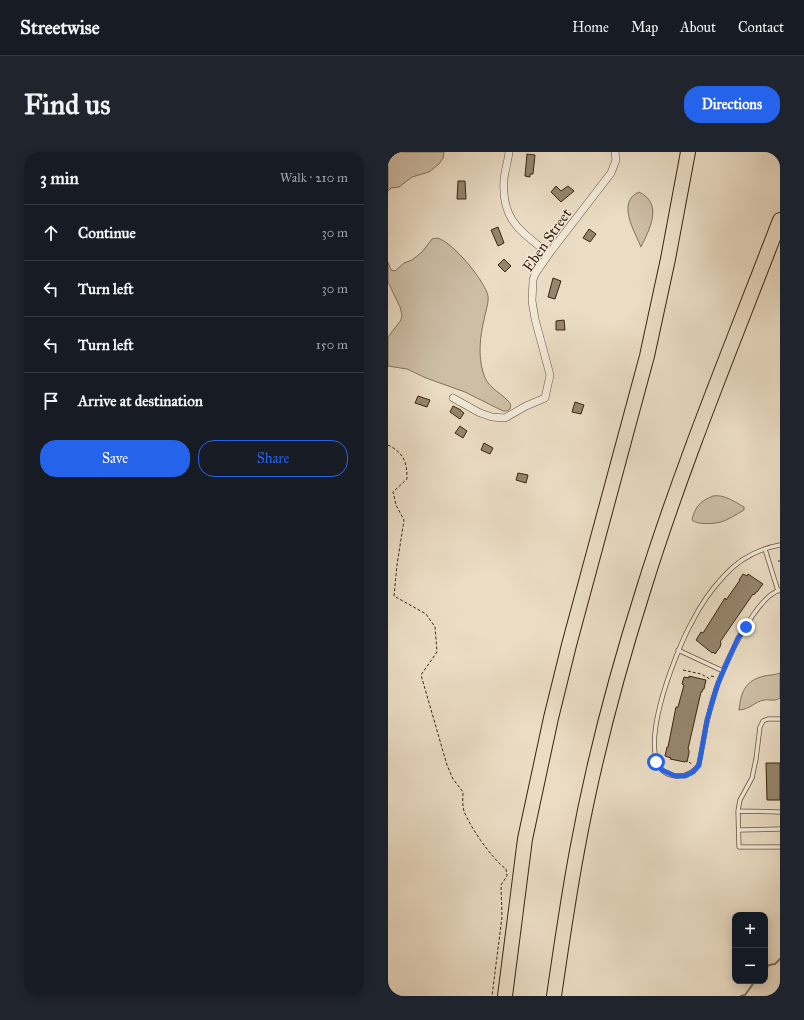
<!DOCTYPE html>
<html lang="en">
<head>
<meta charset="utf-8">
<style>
	body { margin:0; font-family:"IM FELL Great Primer",serif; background:#20242c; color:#f1f3f6 }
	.controls { position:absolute; right:12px; bottom:12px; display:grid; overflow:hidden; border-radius:8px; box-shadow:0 2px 10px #0003 }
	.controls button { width:36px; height:36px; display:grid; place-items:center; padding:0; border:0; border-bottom:1px solid #363941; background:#171b24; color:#f1f3f6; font:20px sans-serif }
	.stop { position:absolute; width:12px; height:12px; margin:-9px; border:3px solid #2563eb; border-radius:50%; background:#fff }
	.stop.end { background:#2563eb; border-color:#fff; box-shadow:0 1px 4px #0008 }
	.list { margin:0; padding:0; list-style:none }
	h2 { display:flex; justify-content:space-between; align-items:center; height:52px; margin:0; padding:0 16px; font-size:17px }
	h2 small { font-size:13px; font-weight:400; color:#9ea1a6 }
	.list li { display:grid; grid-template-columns:26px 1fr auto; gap:12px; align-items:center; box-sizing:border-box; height:56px; padding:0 16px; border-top:1px solid #363941 }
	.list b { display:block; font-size:15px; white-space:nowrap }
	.list em { font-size:13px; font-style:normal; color:#9ea1a6 }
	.actions { display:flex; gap:8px; padding:12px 16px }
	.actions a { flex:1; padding:9px 0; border:1px solid #2563eb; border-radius:16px; text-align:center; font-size:14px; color:#2563eb }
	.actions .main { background:#2563eb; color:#fff }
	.icon { flex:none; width:22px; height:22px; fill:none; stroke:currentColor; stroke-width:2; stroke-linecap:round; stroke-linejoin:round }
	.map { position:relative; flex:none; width:392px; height:844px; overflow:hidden; border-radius:16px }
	header { display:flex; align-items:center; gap:24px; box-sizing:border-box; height:56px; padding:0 20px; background:#171b24; border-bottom:1px solid #363941 }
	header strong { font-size:19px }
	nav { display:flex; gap:22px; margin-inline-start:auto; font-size:14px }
	.intro { display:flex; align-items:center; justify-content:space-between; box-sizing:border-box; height:96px; padding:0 24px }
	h1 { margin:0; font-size:28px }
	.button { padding:10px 18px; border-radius:16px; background:#2563eb; color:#fff; font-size:14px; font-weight:700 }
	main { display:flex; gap:24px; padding:0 24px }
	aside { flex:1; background:#171b24; border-radius:16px; box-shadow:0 2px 10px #0003 }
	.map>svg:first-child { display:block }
</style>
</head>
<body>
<header>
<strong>Streetwise</strong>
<nav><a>Home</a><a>Map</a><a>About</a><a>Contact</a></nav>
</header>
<div class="intro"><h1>Find us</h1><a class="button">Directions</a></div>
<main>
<aside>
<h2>3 min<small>Walk · 210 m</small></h2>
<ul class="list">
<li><svg class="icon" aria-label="ahead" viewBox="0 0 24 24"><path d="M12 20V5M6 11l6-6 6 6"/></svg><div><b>Continue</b></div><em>30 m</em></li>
<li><svg class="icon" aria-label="left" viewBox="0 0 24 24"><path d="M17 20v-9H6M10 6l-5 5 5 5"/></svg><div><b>Turn left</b></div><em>30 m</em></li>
<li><svg class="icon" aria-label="left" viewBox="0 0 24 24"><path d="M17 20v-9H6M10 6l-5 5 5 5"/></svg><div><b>Turn left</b></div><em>150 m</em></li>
<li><svg class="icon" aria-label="arrive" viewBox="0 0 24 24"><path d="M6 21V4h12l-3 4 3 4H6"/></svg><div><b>Arrive at destination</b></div></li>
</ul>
<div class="actions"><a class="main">Save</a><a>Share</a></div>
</aside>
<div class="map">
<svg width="392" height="844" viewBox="0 0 392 844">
	<rect width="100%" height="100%" fill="#ebddc5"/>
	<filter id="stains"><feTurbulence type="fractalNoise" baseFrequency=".005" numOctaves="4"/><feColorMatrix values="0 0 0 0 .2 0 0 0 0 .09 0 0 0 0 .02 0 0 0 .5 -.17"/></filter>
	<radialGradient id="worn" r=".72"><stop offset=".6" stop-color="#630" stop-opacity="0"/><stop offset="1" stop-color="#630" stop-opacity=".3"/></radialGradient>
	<path fill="#cdbea6" stroke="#83725a" d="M0,0H56L55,6L51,12L41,20L24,25L11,35L3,36L0,39Z
		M251,40C276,52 261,78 253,95C247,80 228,50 251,40Z
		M49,86C64,89 97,129 100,144C101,151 97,161 96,168C92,184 90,204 95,220C99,236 110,238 120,249C123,251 123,254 122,257L119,259H115L77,240L38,226L19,217L0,214V185L13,168L14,163L12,155L0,130V110L3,118L7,119L16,111L24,108L34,100L44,87Z
		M325,344C336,342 347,350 356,355V358C349,362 340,368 333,370C326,372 309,373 304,368C307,355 312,349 325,344Z
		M392,521V546C386,550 382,547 376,548C366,550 363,557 351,558C353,541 356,529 376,524C381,523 387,523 392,521Z"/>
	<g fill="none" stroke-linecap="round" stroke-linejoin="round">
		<path stroke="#7f6e57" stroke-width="2" d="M377,818L381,813L387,812L392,807
			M353,844L357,843L367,829"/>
	</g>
	<path fill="#96856d" stroke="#39250e" d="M139,2L147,3L145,22H142V25L137,24Z
		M70,29H77L78,47H69Z
		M168,34L173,39L180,34L186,39L173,50L163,40Z
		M110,75L116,91L110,94L103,78Z
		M201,77L208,82L202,90L195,86Z
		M116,107L123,114L117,120L110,113Z
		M165,126L173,129L167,147L160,145Z
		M176,168L177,178H168V169Z
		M30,244L42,248L39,255L27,251Z
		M187,250L196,253L193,262L184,260Z
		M65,254L73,258V259L76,261L72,267L62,260Z
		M72,274L79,279L75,286L67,281Z
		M96,291L105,296L102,302L93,298Z
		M130,321L140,323L138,331L128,328Z
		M355,422L359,424L360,422L375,432L369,440H368L366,443L365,442L332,490L333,491L332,495L327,502L325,500L324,501L308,488L313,480L315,481L337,446L338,448L352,428H351Z
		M301,524L318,528L316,537H315L314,540H313L300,597L301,598V601L299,610L297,609V610L282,607L283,606L277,604L279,595H280L288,555H290L296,533L294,532L296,525L301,526Z
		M378,611H392V648H379Z"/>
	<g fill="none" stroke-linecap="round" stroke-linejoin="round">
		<g stroke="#66533c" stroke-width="5">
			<path id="service" d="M392,393C370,397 350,408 335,425C323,438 312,454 304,470C291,492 236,622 289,624C297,624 305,621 310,614C312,611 317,577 319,570C322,557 325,544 330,532C338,509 368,445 392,438
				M377,397L390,439
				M290,498L335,519
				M392,567H380L375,569L372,575L368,607L364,626L352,648L350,659L351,695H392
				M350,659L392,660
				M351,678L392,677"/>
		</g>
		<g stroke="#66533c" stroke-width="8">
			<path id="minor" d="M121,0C120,9 117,18 116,27C113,69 133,79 161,102
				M65,246L92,261L104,265L117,266L138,254L157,246L162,223L147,167L144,149L145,128L147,122L163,99L223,21L228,8L227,0"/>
		</g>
		<g stroke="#39250e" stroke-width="16">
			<path id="motorway" d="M117,844L137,687L163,566L181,493L259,204L280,107L300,0
				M166,844C173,796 180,747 189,699C205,611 228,524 255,439C294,313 345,191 392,68"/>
		</g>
		<path stroke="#39250e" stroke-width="1" stroke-dasharray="3 2" stroke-linecap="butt" d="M0,293C16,301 19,310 19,327L5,340L8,353L16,368L9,413L6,444L38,462L47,475L49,500L33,523L59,613L65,627L75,640C75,646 74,653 76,659C82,675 104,707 118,717L119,724L113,733L114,765L104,844
			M390,409H392
			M295,518L313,522L322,527
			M323,524L327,525
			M301,610L305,613"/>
		<use href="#service" stroke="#f2e9d9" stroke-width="3.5"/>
		<use href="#minor" stroke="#f2e9d9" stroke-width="7"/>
		<use href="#motorway" stroke="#ebddc5" stroke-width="14"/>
	</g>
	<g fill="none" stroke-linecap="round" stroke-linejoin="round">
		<path stroke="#2563eb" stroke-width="5" d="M268,610L274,618L287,624H297L305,620L311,613L319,568L330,531L350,486L358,475"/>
	</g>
	<g text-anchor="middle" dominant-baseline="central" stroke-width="3" stroke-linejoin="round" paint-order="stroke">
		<g font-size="15" fill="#39250e" stroke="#f2e9d9">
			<text transform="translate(159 88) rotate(-55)">Eben Street</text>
		</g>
	</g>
	<rect width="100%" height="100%" filter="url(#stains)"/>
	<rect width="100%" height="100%" fill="url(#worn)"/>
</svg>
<div class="controls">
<button>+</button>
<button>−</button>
</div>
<div class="stop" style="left:268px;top:610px"></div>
<div class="stop end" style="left:358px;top:475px"></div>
</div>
</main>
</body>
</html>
